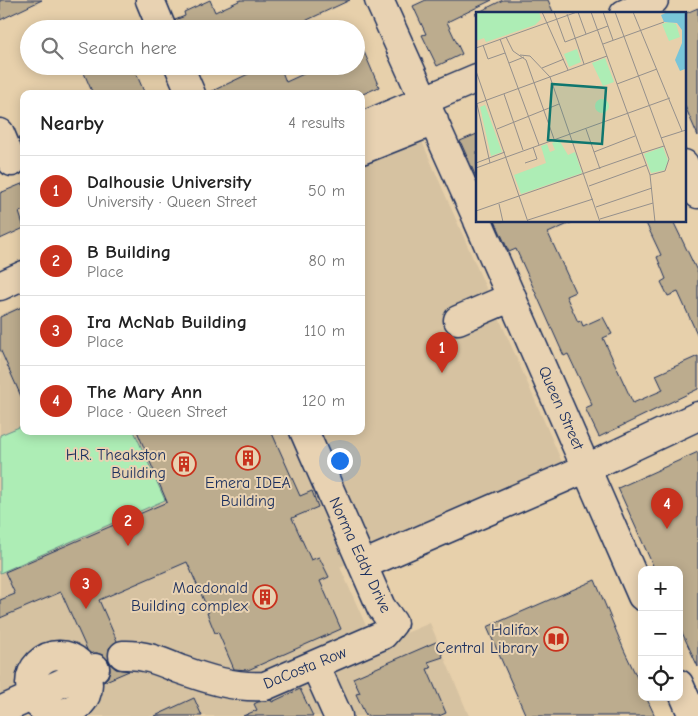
<!DOCTYPE html>
<html lang="en">
<head>
<meta charset="utf-8">
<style>
	body { margin:0; font-family:"Comic Neue",sans-serif; background:#f6f6f6; color:#222 }
	.controls { position:absolute; right:15px; bottom:15px; display:grid; overflow:hidden; border-radius:10px; box-shadow:0 2px 12px #0003 }
	.controls button { width:45px; height:45px; display:grid; place-items:center; padding:0; border:0; border-bottom:1px solid #e0e0e0; background:#fff; color:#222; font:25px sans-serif }
	.you { position:absolute; left:339px; top:460px; width:18px; height:18px; margin:-12px; border:4px solid #fff; border-radius:50%; background:#1a73e8; box-shadow:0 0 0 8px #1a73e833 }
	.badge { display:grid; place-items:center; width:32px; height:32px; border-radius:50%; background:#c8321e; color:#fff; font-size:16px; font-weight:700 }
	.pin { position:absolute; translate:-50% -41px; filter:drop-shadow(0 1px 2px #0008) }
	.pin::after { content:''; position:absolute; top:26px; width:18px; height:15px; background:inherit; clip-path:polygon(0 0,100% 0,50% 100%) }
	.list { margin:0; padding:0; list-style:none }
	h2 { display:flex; justify-content:space-between; align-items:center; height:65px; margin:0; padding:0 20px; font-size:21px }
	h2 small { font-size:16px; font-weight:400; color:#767676 }
	.list li { display:grid; grid-template-columns:32px 1fr auto; gap:15px; align-items:center; box-sizing:border-box; height:70px; padding:0 20px; border-top:1px solid #e0e0e0 }
	.list b { display:block; font-size:19px; white-space:nowrap }
	.list p { margin:0; font-size:16px; white-space:nowrap; color:#767676 }
	.list em { font-size:16px; font-style:normal; color:#767676 }
	.icon { flex:none; width:28px; height:28px; fill:none; stroke:currentColor; stroke-width:2; stroke-linecap:round; stroke-linejoin:round }
	.map { position:relative; flex:none; width:698px; height:716px; overflow:hidden }
	.search { position:absolute; background:#fff; box-shadow:0 2px 12px #0003; left:20px; top:20px; width:345px; height:55px; display:flex; align-items:center; gap:12px; box-sizing:border-box; padding:0 18px; border-radius:28px; color:#767676; font-size:19px }
	.panel { position:absolute; background:#fff; box-shadow:0 2px 12px #0003; left:20px; top:90px; width:345px; height:345px; border-radius:10px }
	.map>svg:first-child { display:block }
</style>
</head>
<body>
<div class="map">
<svg width="698" height="716" viewBox="0 0 698 716">
	<rect width="100%" height="100%" fill="#e7d0ab"/>
	<filter id="ink" filterUnits="userSpaceOnUse"><feTurbulence type="fractalNoise" baseFrequency=".02" numOctaves="2"/><feDisplacementMap in="SourceGraphic" scale="10" xChannelSelector="R" yChannelSelector="G"/><feConvolveMatrix kernelMatrix="1 2 1 2 8 2 1 2 1" color-interpolation-filters="sRGB"/></filter>
	<g filter="url(#ink)">
		<path fill="#d6c2a1" d="M420,137L565,469L340,567L375,646L430,623L469,716H0V315L24,304V431H361V163Z"/>
		<path fill="#adedb5" stroke="#648e8a" d="M24,425V431H134L165,500L0,573V435Z"/>
		<path fill="#bcac8e" stroke="#1b2f5e" d="M0,0H42L0,20Z
			M210,0L215,12L241,0H350L288,29H177L175,20L185,16L184,12Z
			M426,0H492L447,22L462,54L437,66L422,35L426,34L413,6Z
			M503,0H548L554,14H475Z
			M698,8V136L684,104V14Z
			M356,33L379,87L363,94H206L265,66H280L286,82L321,66H356Z
			M81,66H133L145,94H93Z
			M477,134V179L460,141Z
			M24,183V210L19,212L24,228L0,239V193Z
			M495,221H575L548,233L575,292L566,296L578,322L581,321L583,326L603,317L612,334L603,338L633,403L663,390L656,375L698,356V389L599,437L585,408L592,405L568,354L564,356L516,249L509,252Z
			M645,221H673L698,273V336L678,292L668,296L661,282L666,279L657,257L661,255Z
			M24,306V403L0,349V317Z
			M137,431H271L300,496L312,491L318,507L292,518L311,560L319,557L329,577L320,581L341,629L248,670L234,669L218,632L215,633L207,613L209,612L187,562L99,600L117,641L109,648V661L104,656L97,653L89,654L61,592L0,618V600L15,594L5,572L167,502Z
			M698,452V667L679,626V570H655L618,488Z
			M595,580L624,650L642,688V697H646L655,716H526L487,627Z
			M436,642L443,657L428,662L431,668L427,669L446,713L439,716H366L356,694L360,693L353,678Z
			M109,663L116,669L129,671L101,683L108,677L110,670Z
			M300,689L313,716H243L257,710L254,704L258,702L271,700L272,702Z
			M194,698L202,716H155Z"/>
		<g fill="none" stroke-linecap="round" stroke-linejoin="round">
			<g stroke="#1b2f5e" stroke-width="31">
				<path id="minor" d="M150,0L162,29
					M379,0L477,218
					M624,14L654,0
					M179,66L191,94
					M361,127L477,78
					M0,133L12,162
					M361,150L434,121
					M684,164L698,194
					M478,221L642,596
					M0,286L24,275
					M458,320L512,297
					M363,565L587,468L698,416
					M30 684a29 29 0 1 1 58 0a29 29 0 1 1-58 0Z
					M123,655C144,654 160,661 179,669C207,679 234,688 265,686L383,635L393,623L381,607L304,431
					M315,665L338,716
					M679,684L693,716
					M0,711L95,668"/>
			</g>
			<use href="#minor" stroke="#e8d2b2" stroke-width="28"/>
		</g>
	</g>
	<defs>
		<g id="building-ring" transform="scale(1.25)"><circle r="9.5" fill="#e8d2b2" stroke="#c8321e" stroke-width="1.5"/><path d="M-4-6H4V6H1V3H-1V6H-4ZM-2.5-4.3h1.7v1.8h-1.7ZM.8-4.3h1.7v1.8H.8ZM-2.5-1h1.7V.8h-1.7ZM.8-1h1.7V.8H.8Z" fill="#c8321e"/></g>
		<g id="library-ring" transform="scale(1.25)"><circle r="9.5" fill="#e8d2b2" stroke="#c8321e" stroke-width="1.5"/><path d="M-6-4Q-3-5.5-.7-3.5V5Q-3 3-6 4ZM6-4Q3-5.5 .7-3.5V5Q3 3 6 4Z" fill="#c8321e"/></g>
	</defs>
	<g fill-rule="evenodd">
		<use href="#building-ring" x="248" y="458"/>
		<use href="#building-ring" x="184" y="464"/>
		<use href="#building-ring" x="265" y="597"/>
		<use href="#library-ring" x="556" y="639"/>
	</g>
	<g text-anchor="middle" dominant-baseline="central" stroke-width="4" stroke-linejoin="round" paint-order="stroke">
		<g font-size="16" fill="#1b2f5e" stroke="#e8d2b2">
			<text transform="translate(561 408) rotate(66)">Queen Street</text>
			<text transform="translate(360 555) rotate(65)">Norma Eddy Drive</text>
			<text transform="translate(305 668) rotate(-22)">DaCosta Row</text>
		</g>
		<g font-size="16" fill="#1b2f5e" stroke="#e8d2b2" text-anchor="end">
			<text x="166" y="455">H.R. Theakston<tspan x="166" dy="18">Building</tspan></text>
			<text x="248" y="483" text-anchor="middle">Emera IDEA<tspan x="248" dy="18">Building</tspan></text>
			<text x="248" y="588">Macdonald<tspan x="248" dy="18">Building complex</tspan></text>
			<text x="538" y="630">Halifax<tspan x="538" dy="18">Central Library</tspan></text>
		</g>
	</g>
	<g transform="translate(476 12)">
		<rect width="210" height="210" fill="#e7d0ab"/>
		<path d="M0,0H63L65,7L59,13L10,30L8,26L0,29ZM193,10L200,12L204,25L193,29L186,12ZM101,37L105,50L93,55L88,42ZM129,46L138,70L127,74L116,51ZM119 94a7 7 0 1 1 14 0a7 7 0 1 1-14 0ZM9,93L26,140L15,144L4,95ZM83,128L92,143L99,140L106,161L45,182L38,163L70,151L65,134L71,132L74,140L79,138L76,131ZM187,135L192,149L189,158L175,161L168,142Z" fill="#adedb5"/>
		<path d="M192,0H210V52L209,57L204,59L199,48L206,31V18L201,11L188,10L185,3Z" fill="#79c5d8"/>
		<path fill="none" stroke="#95908c" stroke-width="1" d="M66,0L92,58M78,0L89,30L132,14M102,0L110,22M127,0L137,28M139,0L193,147L189,159L174,163M157,0L206,119M91,2L108,52M30,25L37,39L50,48L78,127M24,27L63,133M127,32L188,10M7,33L12,47L29,41M0,36L101,0M44,43L54,44L74,65L124,210M33,51L48,45M66,56L88,47M0,59L52,210M141,72L181,57M28,82L47,138M0,92L131,44M1,92L14,151M21,117L83,92M110,117L124,157M185,126L210,118M118,140L159,124M0,151L29,140M49,151L61,147L57,135M0,156L194,86M113,174L171,153M23,192L27,210M120,195L176,176M0,199L166,141L115,0M124,207L177,191M52,208L117,187M179,210L174,163L166,141L188,134"/>
		<path fill="#0f766e" fill-opacity="0.15" stroke="#0f766e" stroke-width="2.5" d="M76,72L130,76L126,132L72,128Z"/>
		<rect width="210" height="210" fill="none" stroke="#1b2f5e" stroke-width="2.5"/>
	</g>
</svg>
<div class="controls">
<button>+</button>
<button>−</button>
<button><svg class="icon" aria-label="locate" viewBox="0 0 24 24"><circle cx="12" cy="12" r="6"/><path d="M12 2v4M12 18v4M2 12h4M18 12h4"/></svg></button>
</div>
<div class="you"></div>
<div class="pin badge" style="left:442px;top:373px">1</div>
<div class="pin badge" style="left:128px;top:546px">2</div>
<div class="pin badge" style="left:86px;top:609px">3</div>
<div class="pin badge" style="left:667px;top:529px">4</div>
<div class="search"><svg class="icon" aria-label="search" viewBox="0 0 24 24"><circle cx="10" cy="10" r="6"/><path d="M15 15l6 6"/></svg>Search here</div>
<section class="panel">
<h2>Nearby<small>4 results</small></h2>
<ul class="list">
<li><span class="badge">1</span><div><b>Dalhousie University</b><p>University · Queen Street</p></div><em>50 m</em></li>
<li><span class="badge">2</span><div><b>B Building</b><p>Place</p></div><em>80 m</em></li>
<li><span class="badge">3</span><div><b>Ira McNab Building</b><p>Place</p></div><em>110 m</em></li>
<li><span class="badge">4</span><div><b>The Mary Ann</b><p>Place · Queen Street</p></div><em>120 m</em></li>
</ul>
</section>
</div>
</body>
</html>
